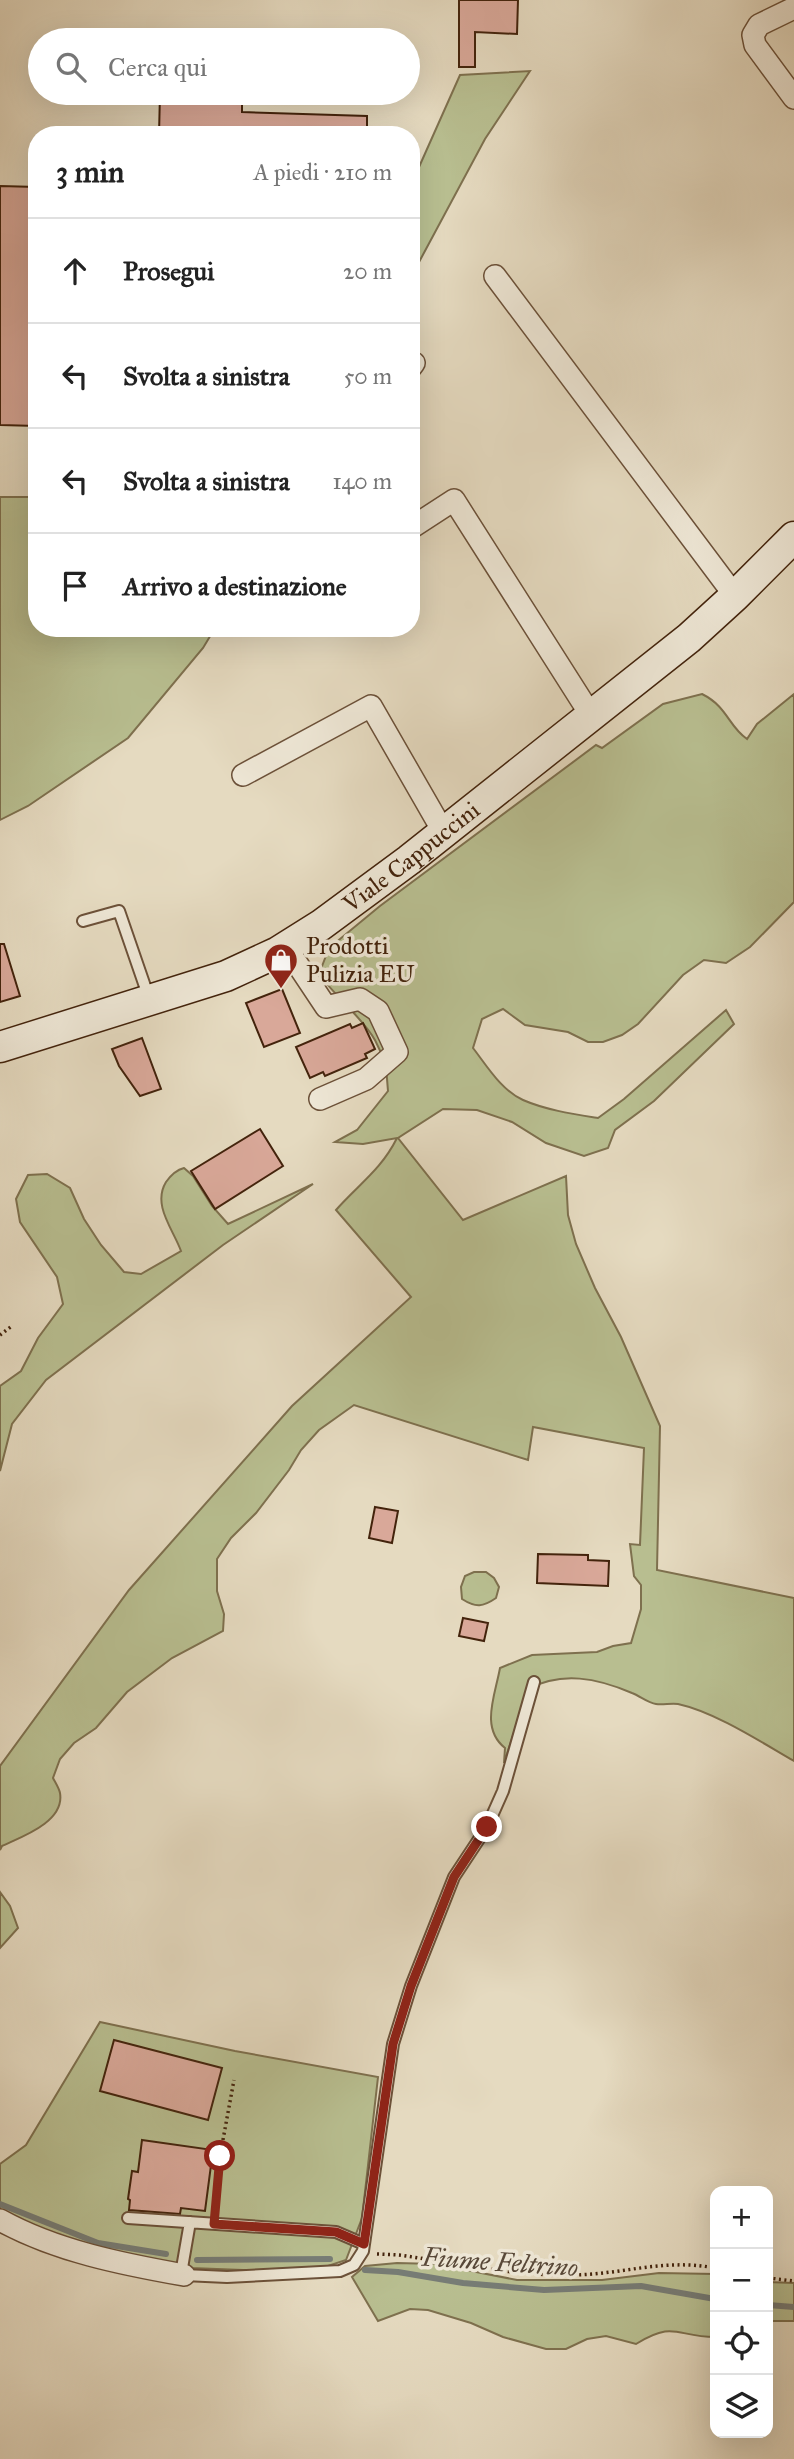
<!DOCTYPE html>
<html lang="it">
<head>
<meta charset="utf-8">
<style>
	body { margin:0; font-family:"IM FELL Great Primer",serif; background:#f2f2f2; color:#222 }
	.controls { position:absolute; right:21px; bottom:21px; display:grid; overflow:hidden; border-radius:14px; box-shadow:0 7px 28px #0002 }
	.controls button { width:63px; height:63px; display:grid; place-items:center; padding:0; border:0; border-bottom:2px solid #e0e0e0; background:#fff; color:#222; font:35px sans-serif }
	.stop { position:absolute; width:21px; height:21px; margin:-16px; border:5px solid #8f2418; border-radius:50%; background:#fff }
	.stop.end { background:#8f2418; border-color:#fff; box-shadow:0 2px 7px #0008 }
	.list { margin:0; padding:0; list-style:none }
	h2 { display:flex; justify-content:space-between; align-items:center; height:91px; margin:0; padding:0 28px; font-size:30px }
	h2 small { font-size:23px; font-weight:400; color:#767676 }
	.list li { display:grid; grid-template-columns:46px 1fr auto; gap:21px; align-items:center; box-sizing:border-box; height:105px; padding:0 28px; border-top:2px solid #e0e0e0 }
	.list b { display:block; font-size:26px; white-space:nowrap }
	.list em { font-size:23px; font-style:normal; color:#767676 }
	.icon { flex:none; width:38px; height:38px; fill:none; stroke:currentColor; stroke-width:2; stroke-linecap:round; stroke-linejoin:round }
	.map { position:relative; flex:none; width:794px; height:2459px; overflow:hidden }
	.search { position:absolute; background:#fff; box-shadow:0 7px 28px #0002; left:28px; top:28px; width:392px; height:77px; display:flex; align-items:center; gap:18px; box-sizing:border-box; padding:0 24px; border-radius:38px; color:#767676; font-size:26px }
	.panel { position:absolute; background:#fff; box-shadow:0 7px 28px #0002; left:28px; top:126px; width:392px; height:511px; border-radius:28px }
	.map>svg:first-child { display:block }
</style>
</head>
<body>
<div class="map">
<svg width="794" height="2459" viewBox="0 0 794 2459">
	<rect width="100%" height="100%" fill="#e5dac0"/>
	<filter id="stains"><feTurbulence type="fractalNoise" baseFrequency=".00286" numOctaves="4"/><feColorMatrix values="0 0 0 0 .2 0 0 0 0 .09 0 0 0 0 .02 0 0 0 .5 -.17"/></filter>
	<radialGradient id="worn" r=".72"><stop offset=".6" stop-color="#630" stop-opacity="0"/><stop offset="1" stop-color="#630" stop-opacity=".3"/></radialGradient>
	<path fill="#b8be90" stroke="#7e704e" stroke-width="2" d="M530,71L485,139L411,277V185L460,75Z
		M0,497H37V628H215L203,648L128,738L28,806L0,820Z
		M702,694C728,707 728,726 747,739L757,724L794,694V902L750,947L726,963L704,960L683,975L638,1024L622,1035L603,1042H588L568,1032L525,1025L503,1009L482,1019L473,1048C487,1066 501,1090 523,1100C546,1110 573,1114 598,1118L624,1099L726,1010L734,1024L654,1101L615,1130L608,1148L584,1156L546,1143L512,1122L477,1110L443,1109L398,1138L463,1220L566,1176L568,1215L576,1244L595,1288L621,1337L660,1426L657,1570L794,1598V1761C761,1742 715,1712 678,1704C671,1703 663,1705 656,1704C648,1703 640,1696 632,1693C597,1678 562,1671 528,1689L504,1763L505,1748C480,1728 495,1696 500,1668L532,1655L597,1652L613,1646L631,1643L641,1609V1585L634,1576L630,1544L640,1545L644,1448L533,1427L528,1460L354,1405L319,1430L301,1450L289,1470L256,1513L231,1538L217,1559V1591L224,1614L223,1631L172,1658L127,1692L96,1728L74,1743L60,1759L53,1778C55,1782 59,1788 60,1793C65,1822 21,1837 2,1846L0,1850V1766L129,1590L292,1406L411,1297L336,1210C359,1184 381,1170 397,1138L363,1144L335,1142L357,1130L388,1091C386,1029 352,1018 319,974L329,948L380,906L596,745L602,748L663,704Z
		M184,1168L193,1176L212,1206L228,1224L313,1184L223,1245L46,1380L12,1424L0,1471V1386L21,1371L38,1338L63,1304L57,1277L20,1222L16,1199L28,1175L47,1174L70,1188L84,1219L101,1245L124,1272L141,1274L181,1251C173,1229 152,1205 166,1182C171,1175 176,1170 184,1168Z
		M474,1572H486L494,1578L499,1587L496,1598C483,1607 476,1608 462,1599L461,1587L465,1576Z
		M0,1892L10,1906L18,1928L0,1948Z
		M100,2022L235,2051L378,2077L362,2218L346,2260L322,2268L271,2271L191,2268L111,2256L0,2213V2164L26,2145Z
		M397,2263L436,2264L517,2280H602L659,2273L715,2274V2337C676,2337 675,2320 636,2344L606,2336L587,2339L566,2349H546L503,2337L471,2323L428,2310L410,2309L378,2321L352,2277L365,2266Z
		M768,2282L794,2283V2321H768Z"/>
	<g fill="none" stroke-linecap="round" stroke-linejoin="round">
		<path stroke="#777c75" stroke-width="6" d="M0,2204L98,2243L166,2254
			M197,2260L330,2259
			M365,2270L398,2272L463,2283L544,2290L641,2286L715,2299
			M768,2305L794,2307"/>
	</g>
	<path fill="#d9a899" stroke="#43230c" stroke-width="2" d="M459,0H518L517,34L475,32V67H459Z
		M160,93H242V112L367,116V135H159Z
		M0,186L37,187V426L0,425Z
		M0,944H4L20,996L0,1002Z
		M282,989L300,1033L264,1047L246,1003Z
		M363,1023L375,1049L365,1054L367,1058L325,1076L323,1072L310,1078L296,1047L350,1024L352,1028Z
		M142,1038L161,1089L140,1096L119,1066L112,1049Z
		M260,1129L283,1166L215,1209L191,1171Z
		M375,1507L398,1511L392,1543L369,1538Z
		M538,1554L588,1555V1560L609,1561L608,1586L537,1583Z
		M463,1618L488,1623L484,1641L459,1636Z
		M114,2040L222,2068L208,2120L100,2091Z
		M142,2140L213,2150L205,2211L181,2208L180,2214L129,2210L130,2200L128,2199L132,2171L138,2172Z"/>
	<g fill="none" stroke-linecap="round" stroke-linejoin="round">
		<g stroke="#6c5139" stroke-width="14">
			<path id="lane" d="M83,921L119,911L149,998
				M128,2218L336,2232L364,2244
				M190,2222L182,2268L184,2275L227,2277L340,2271L354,2265L363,2251L393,2044L411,1986L454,1877L487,1827L503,1791L534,1682"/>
		</g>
		<g stroke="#6c5139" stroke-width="24">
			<path id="street" d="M794,8L759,25L753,35L755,45L794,98
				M495,276L735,596
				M411,367L414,363
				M411,528L454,500L592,717
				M243,775L371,706L444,833
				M286,947L326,1007L360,999L378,1011L397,1052L366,1079L320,1099
				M0,2220C56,2251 122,2264 184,2275"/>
		</g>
		<g stroke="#43230c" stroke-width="33">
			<g id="secondary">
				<path id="s1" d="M0,1047L226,976L278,952L321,925L409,860L689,638L735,596L794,537"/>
			</g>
		</g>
		<path stroke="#43230c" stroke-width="3.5" stroke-dasharray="2 3.5" stroke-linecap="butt" d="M0,1335L12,1326
			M215,2211L220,2156L234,2080
			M377,2254L399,2255C456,2263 513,2276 571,2275C621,2275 663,2258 715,2268
			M768,2278L794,2281"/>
		<use href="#lane" stroke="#eee7d6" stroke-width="10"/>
		<use href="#street" stroke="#eee7d6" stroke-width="21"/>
		<use href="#secondary" stroke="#eee7d6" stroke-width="30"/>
	</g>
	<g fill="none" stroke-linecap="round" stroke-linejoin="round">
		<path stroke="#8f2418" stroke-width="9" d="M220,2156L214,2224L336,2232L364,2244L393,2044L411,1986L454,1877L487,1827"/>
	</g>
	<defs>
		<g id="shop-pin" transform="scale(1.75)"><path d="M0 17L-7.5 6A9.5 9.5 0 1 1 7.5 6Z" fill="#8f2418" stroke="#eee7d6"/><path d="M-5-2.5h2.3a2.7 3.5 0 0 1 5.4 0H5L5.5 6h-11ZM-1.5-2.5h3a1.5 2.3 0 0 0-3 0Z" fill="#fff"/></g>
	</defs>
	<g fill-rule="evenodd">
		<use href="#shop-pin" x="281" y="960"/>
	</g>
	<g text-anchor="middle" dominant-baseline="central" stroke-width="7" stroke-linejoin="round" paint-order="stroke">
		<g font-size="24" fill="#43230c" stroke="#eee7d6">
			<text stroke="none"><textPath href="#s1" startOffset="458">Viale Cappuccini</textPath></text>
		</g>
		<g font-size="24" fill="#43230c" stroke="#eee7d6" text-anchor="start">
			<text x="306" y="946">Prodotti<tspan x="306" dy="28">Pulizia EU</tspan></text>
		</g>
		<g font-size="26" font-style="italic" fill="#584838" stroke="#eee7d6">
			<text transform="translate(500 2262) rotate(4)">Fiume Feltrino</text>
		</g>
	</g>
	<rect width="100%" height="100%" filter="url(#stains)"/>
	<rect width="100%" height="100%" fill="url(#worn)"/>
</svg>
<div class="controls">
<button>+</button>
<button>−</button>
<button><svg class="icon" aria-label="locate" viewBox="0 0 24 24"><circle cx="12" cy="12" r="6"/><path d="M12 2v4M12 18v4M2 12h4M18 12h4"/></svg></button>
<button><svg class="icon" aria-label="layers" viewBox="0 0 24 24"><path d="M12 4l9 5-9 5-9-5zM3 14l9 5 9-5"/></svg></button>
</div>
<div class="stop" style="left:220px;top:2156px"></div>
<div class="stop end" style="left:487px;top:1827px"></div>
<div class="search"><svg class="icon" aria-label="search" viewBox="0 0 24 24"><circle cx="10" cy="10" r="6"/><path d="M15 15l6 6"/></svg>Cerca qui</div>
<section class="panel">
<h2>3 min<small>A piedi · 210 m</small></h2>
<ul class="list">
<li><svg class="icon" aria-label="ahead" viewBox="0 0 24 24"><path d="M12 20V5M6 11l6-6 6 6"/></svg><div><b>Prosegui</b></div><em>20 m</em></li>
<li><svg class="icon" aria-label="left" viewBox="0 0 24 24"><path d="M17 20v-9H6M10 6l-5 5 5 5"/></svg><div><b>Svolta a sinistra</b></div><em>50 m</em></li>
<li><svg class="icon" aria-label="left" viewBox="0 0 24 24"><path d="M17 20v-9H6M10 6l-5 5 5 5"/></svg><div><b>Svolta a sinistra</b></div><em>140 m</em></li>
<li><svg class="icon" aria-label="arrive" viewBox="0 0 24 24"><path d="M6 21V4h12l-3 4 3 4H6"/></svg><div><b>Arrivo a destinazione</b></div></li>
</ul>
</section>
</div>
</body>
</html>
